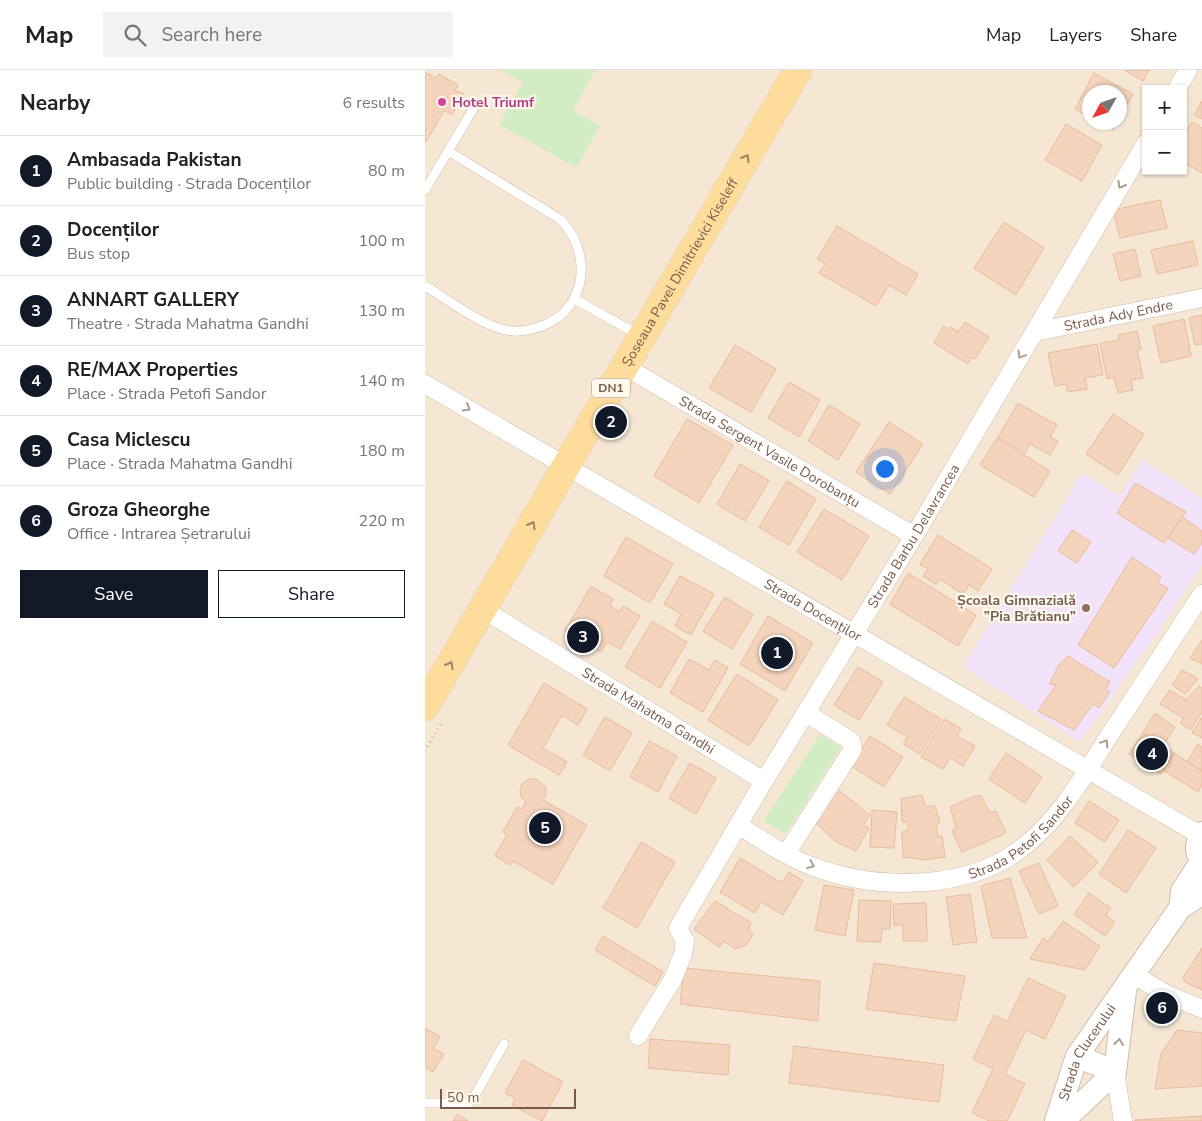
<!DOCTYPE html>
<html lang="en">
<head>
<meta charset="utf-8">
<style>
	body { margin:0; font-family:"Nunito Sans",sans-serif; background:#f2f2f2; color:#222 }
	.controls { position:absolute; right:15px; top:15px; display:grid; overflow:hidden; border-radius:0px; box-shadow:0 1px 4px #0004 }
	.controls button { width:45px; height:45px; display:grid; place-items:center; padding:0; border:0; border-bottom:1px solid #e0e0e0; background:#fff; color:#222; font:25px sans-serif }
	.compass { position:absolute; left:657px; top:15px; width:45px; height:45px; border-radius:50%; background:#fff; box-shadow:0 1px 4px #0004; rotate:230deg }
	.scale { position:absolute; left:15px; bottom:12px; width:136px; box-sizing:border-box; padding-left:5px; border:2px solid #785b49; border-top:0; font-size:14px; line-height:18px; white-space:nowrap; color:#785b49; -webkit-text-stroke:4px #fff8ed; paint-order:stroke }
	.you { position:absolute; left:459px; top:398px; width:18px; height:18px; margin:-12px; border:4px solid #fff; border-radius:50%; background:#1a73e8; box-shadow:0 0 0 8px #1a73e833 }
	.badge { display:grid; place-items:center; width:32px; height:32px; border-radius:50%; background:#111827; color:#fff; font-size:16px; font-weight:700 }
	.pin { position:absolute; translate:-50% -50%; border:2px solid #fff; box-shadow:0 1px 5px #0006 }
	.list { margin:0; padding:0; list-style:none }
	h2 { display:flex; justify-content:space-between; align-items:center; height:65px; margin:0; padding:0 20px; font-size:21px }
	h2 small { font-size:16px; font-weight:400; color:#767676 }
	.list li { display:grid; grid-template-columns:32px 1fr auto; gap:15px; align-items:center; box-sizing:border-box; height:70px; padding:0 20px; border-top:1px solid #e0e0e0 }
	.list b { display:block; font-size:19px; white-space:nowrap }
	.list p { margin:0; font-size:16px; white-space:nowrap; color:#767676 }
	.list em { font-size:16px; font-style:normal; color:#767676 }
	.actions { display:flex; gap:10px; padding:15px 20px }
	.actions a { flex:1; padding:11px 0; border:1px solid #111827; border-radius:0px; text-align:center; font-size:18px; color:#111827 }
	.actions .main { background:#111827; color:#fff }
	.icon { flex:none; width:28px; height:28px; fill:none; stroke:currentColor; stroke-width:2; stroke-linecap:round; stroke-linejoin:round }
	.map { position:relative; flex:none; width:777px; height:1051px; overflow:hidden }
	header { display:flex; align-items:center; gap:30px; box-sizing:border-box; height:70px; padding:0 25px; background:#fff; border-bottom:1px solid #e0e0e0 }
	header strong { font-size:24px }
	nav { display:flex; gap:28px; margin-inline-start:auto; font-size:18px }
	.search { width:350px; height:45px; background:#f2f2f2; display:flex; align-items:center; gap:12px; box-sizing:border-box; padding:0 18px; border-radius:0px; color:#767676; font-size:19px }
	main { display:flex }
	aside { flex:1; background:#fff }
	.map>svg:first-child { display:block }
</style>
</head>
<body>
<header>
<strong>Map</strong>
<div class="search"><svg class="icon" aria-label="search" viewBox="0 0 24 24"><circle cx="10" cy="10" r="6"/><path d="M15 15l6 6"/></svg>Search here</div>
<nav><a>Map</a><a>Layers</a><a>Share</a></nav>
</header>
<main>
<aside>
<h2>Nearby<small>6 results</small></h2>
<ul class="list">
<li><span class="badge">1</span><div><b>Ambasada Pakistan</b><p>Public building · Strada Docenților</p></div><em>80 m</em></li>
<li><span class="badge">2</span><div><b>Docenților</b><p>Bus stop</p></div><em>100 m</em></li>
<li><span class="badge">3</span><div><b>ANNART GALLERY</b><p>Theatre · Strada Mahatma Gandhi</p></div><em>130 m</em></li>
<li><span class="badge">4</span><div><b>RE/MAX Properties</b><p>Place · Strada Petofi Sandor</p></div><em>140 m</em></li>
<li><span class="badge">5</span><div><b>Casa Miclescu</b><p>Place · Strada Mahatma Gandhi</p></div><em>180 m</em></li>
<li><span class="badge">6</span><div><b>Groza Gheorghe</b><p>Office · Intrarea Șetrarului</p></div><em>220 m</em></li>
</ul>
<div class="actions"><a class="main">Save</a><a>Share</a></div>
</aside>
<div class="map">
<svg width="777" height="1051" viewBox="0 0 777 1051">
	<rect width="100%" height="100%" fill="#fdf5e6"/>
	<path fill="#f5e7d4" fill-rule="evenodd" d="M0,0H777V1051H0ZM721,19H758V101H721ZM664,22H694V52H664Z"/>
	<path fill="#f2e2fa" d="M717,390L777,428V495L734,561L655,672L538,597L657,403L695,426Z"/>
	<path fill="#d2ecc3" d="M75,0H170L148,41L175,56L151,98L74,54L98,12Z
		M395,664L416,677L360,764L339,751Z"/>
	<path fill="#f4d4bc" stroke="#e7bb9c" d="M699,0H724L718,11Z
		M0,2L11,8L14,4L33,15L30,20L39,24L27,45L19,41L0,73Z
		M669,3L708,24L694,49V22H664V47L650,39Z
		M777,31V49L769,45Z
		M675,52H693L688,60Z
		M767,52L777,58V103L758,92V67Z
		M641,54L677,75L657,111L620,90Z
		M735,130L742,158L695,168L688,140Z
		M579,152L619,178L591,225L549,198Z
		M412,156L493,204L481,225L464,215L451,236L394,203L400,194L392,189Z
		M768,171L773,195L732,204L726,180Z
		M710,179L716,206L695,211L688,184Z
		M777,245V274L770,275L764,248Z
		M759,249L766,286L736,293L728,256Z
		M540,252L564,267L550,289L547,287L543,294L509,273L519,256L524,259L526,257L533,262Z
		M712,261L716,279L712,280L718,308L706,310L708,320L693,323L689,307L682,309L675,273L694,270L693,265Z
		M672,274L678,305L660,308L662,319L643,322L641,314L630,316L623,283Z
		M310,275L351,299L326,342L284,318Z
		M364,312L395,330L374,367L343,348Z
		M593,333L632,355L625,367L633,371L625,385L605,374L600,383L573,367Z
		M404,335L435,354L413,390L383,371Z
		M688,344L719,364L693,405L661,384Z
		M262,349L308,375L274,433L229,406Z
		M464,352L498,374L465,424L431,402Z
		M572,368L625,401L609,427L555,395Z
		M315,394L344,411L320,451L292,434Z
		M362,411L391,429L364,475L334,457Z
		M710,413L761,442L739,473L692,443Z
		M399,439L444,466L417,510L372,482Z
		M757,447L777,461V473L769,484L743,468Z
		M647,460L666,472L652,493L633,481Z
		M513,465L567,499L553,521L544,515L538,524L514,509L511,514L498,506L503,499L495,494Z
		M201,467L248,494L225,533L179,506Z
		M707,487L736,507L732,512L743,519L689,598L653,575Z
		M483,503L551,545L533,576L465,534Z
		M255,506L289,524L266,565L250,556L256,544L239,534Z
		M166,516L188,529L185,536L195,542L198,536L215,546L195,579L182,572L176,582L140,561Z
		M300,527L328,545L307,579L278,561Z
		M343,546L388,573L360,621L315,594Z
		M227,551L262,572L235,618L200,597Z
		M777,570V594L765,588Z
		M643,586L685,612L680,620L685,622L674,638L668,634L649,660L613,641L631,615L624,614L634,595Z
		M264,589L284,600L290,590L303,598L278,642L245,623Z
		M433,597L458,612L434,650L409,635Z
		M757,600L773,609L760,624L747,615Z
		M312,604L353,630L324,676L283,650Z
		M119,613L162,639L153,655L137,645L118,678L142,692L134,705L83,675Z
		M774,616L777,618V642L765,660L755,653L759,648L735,634L745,620L761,630Z
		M479,627L516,649L495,684L478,674L483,667L462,655Z
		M730,643L750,657L738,676L718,663Z
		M180,647L207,663L185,701L158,685Z
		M777,647V668L767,662Z
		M519,649L536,659L532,666L550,676L538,696L525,688L518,699L496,687Z
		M718,663L749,683L736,704L704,684Z
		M445,666L478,687L459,717L426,696Z
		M224,671L252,686L233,722L205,707Z
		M773,674L777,677V701L762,692Z
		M581,683L617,707L600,733L564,709Z
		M749,683L777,701V715L773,722L738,700Z
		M265,693L291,708L271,744L244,728Z
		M104,709H111L121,717V724L118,730L162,755L128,814L88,791L85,795L70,786L82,764L78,762L92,737L97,739L101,732L96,727L95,720L97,714Z
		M412,719L445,745L438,755L444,758L431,781L410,771L389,751Z
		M497,725L500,736H510L515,752L511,756L513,767L517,766L520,787L500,790L478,787L477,762L483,760V752H477L476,729Z
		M550,726H556L565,743L571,741L581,763L537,782L527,761L531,757L525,737Z
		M664,731L694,750L680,772L650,753Z
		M447,740L472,742L469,778L445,777Z
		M703,760L731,778L701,823L674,804Z
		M645,766L673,792L649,817L622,790Z
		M216,772L250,792L212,858L178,838Z
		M315,788L357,813L364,802L378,811L358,845L336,832L330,843L295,822Z
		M614,793L633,836L614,844L594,801Z
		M585,808L602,868H567L556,816Z
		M399,815L429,820L420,866L390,860Z
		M664,823L686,838L681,845L690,852L680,866L649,844Z
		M545,824L552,872L528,875L521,827Z
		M434,830L466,831L465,859H457L456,872L432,871Z
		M290,831L326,853L323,860L328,864L321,875L310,879L299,871L294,877L269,859Z
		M501,833L502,871H478V855H469L468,834Z
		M638,851L675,876L660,900L605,889L618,868L623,872Z
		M178,866L238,902L230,916L170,880Z
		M777,878V920L760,912L758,908Z
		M449,893L540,906L531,951L441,939Z
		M259,898L395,911L393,951L255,934Z
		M603,908L641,926L620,969L601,960L580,1004L600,1014L582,1051H564L547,1043L568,999L548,989L569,945L582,952Z
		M0,958L15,967L8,978L19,984L8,1002L0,997Z
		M752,960L777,963V1016L730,1019L736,984Z
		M225,969L305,975L303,1005L223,998Z
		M369,976L519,995L514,1032L364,1013Z
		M98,990L138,1012L117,1051L87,1035L90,1028L80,1023Z
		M32,1044L43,1051H28Z
		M777,1046V1051H710V1050Z"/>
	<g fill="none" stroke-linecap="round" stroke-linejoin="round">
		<g stroke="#cfbcab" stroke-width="10">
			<path id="service" d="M0,120L50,36
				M0,216C24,230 60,259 88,261C98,262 108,259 117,256C164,238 167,181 135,149L23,81
				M149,229L214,265
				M0,1033H44L48,1029L79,974"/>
		</g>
		<g stroke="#cfbcab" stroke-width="19">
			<g id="minor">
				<path d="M752,19L763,0"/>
				<path id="s1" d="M610,262L777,228"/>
				<path id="s2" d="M199,296L489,466"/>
				<path id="s3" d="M0,314L775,765"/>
				<path id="s4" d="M57,539L339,711"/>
				<path id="s5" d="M313,755C337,770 362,787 389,797C454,821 547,821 602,774C637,745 660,704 684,666C715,619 746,571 777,524"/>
				<path d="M361,784L428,679L426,671L381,643"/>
				<path d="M709,905L743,925L777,939"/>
				<path id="s6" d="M213,966L248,909L258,884L260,871L253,858L339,711L489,466L721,73"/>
				<path d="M690,1002L698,1051"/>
			</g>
		</g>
		<g stroke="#cfbcab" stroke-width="24">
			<g id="tertiary">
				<path d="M777,763C770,773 771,783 777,793"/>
				<path d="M756,833L757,821L776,792"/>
				<path d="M652,986L690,1002"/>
				<path id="s7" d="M631,1051L652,986L755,838L769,829L777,817"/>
				<path d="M638,1051L690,1002L700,921"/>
			</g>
		</g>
		<g stroke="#dcd4d0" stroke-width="29">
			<g id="primary">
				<path id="s8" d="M0,637L373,0"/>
			</g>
		</g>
		<path stroke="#d9b79f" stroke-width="3" stroke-dasharray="1 4" stroke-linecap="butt" d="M0,681L16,654"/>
		<use href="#service" stroke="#fff" stroke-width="9"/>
		<use href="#minor" stroke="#fff" stroke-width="18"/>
		<use href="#tertiary" stroke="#fff" stroke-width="22"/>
		<use href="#primary" stroke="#fedd9c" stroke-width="28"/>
	</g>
	<defs><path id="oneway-chevron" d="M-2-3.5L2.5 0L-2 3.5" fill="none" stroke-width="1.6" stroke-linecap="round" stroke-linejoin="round" transform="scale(1.25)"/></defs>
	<g stroke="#a08262">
		<use href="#oneway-chevron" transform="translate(321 88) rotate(-60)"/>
		<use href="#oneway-chevron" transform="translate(107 455) rotate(-60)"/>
		<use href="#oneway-chevron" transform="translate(25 595) rotate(-60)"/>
	</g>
	<g stroke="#ae9d92">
		<use href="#oneway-chevron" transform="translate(696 115) rotate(120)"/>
		<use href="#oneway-chevron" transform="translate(596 285) rotate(121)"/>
		<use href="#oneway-chevron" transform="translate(42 338) rotate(30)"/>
		<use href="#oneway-chevron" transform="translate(680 673) rotate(-57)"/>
		<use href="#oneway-chevron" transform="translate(386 795) rotate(22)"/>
		<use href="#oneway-chevron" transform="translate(694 972) rotate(-83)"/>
	</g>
	<circle fill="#d1479c" stroke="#fff8ed" stroke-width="2" cx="17" cy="32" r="5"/>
	<circle fill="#8d6e63" stroke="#fff8ed" stroke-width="2" cx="661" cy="538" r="5"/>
	<g text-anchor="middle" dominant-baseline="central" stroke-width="4.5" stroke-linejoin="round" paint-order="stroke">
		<rect fill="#fff8ed" stroke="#a08a7a" stroke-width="1" x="167" y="308.5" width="38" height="19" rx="4"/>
		<g font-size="12" font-weight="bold" fill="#785b49">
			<text x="186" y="318">DN1</text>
		</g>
		<g font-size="14" font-weight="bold" fill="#b23c85" stroke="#fff8ed" text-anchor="start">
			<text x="27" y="32">Hotel Triumf</text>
		</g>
		<g font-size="14" fill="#785b49" stroke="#fff8ed">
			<text stroke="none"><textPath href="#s8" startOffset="504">Șoseaua Pavel Dimitrievici Kiseleff</textPath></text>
			<text stroke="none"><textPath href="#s1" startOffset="85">Strada Ady Endre</textPath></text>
			<text stroke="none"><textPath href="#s2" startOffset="169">Strada Sergent Vasile Dorobanțu</textPath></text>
			<text stroke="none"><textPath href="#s6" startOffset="579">Strada Barbu Delavrancea</textPath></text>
			<text stroke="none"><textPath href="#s3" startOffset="449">Strada Docenților</textPath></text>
			<text stroke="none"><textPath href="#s4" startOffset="195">Strada Mahatma Gandhi</textPath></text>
			<text stroke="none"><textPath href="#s5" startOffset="309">Strada Petofi Sandor</textPath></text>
			<text stroke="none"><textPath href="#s7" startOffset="76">Strada Clucerului</textPath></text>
		</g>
		<g font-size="14" font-weight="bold" fill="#785e54" stroke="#fff8ed" text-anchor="end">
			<text x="651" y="530">Școala Gimnazială<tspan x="651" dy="16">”Pia Brătianu”</tspan></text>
		</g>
	</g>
</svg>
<div class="controls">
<button>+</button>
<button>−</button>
</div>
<svg class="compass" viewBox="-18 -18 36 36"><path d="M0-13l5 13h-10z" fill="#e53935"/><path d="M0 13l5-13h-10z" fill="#767676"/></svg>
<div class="scale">50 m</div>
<div class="you"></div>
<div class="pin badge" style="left:352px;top:583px">1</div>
<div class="pin badge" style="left:186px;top:352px">2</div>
<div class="pin badge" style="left:158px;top:567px">3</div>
<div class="pin badge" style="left:727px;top:684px">4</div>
<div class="pin badge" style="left:120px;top:758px">5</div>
<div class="pin badge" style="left:737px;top:938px">6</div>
</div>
</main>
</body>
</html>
